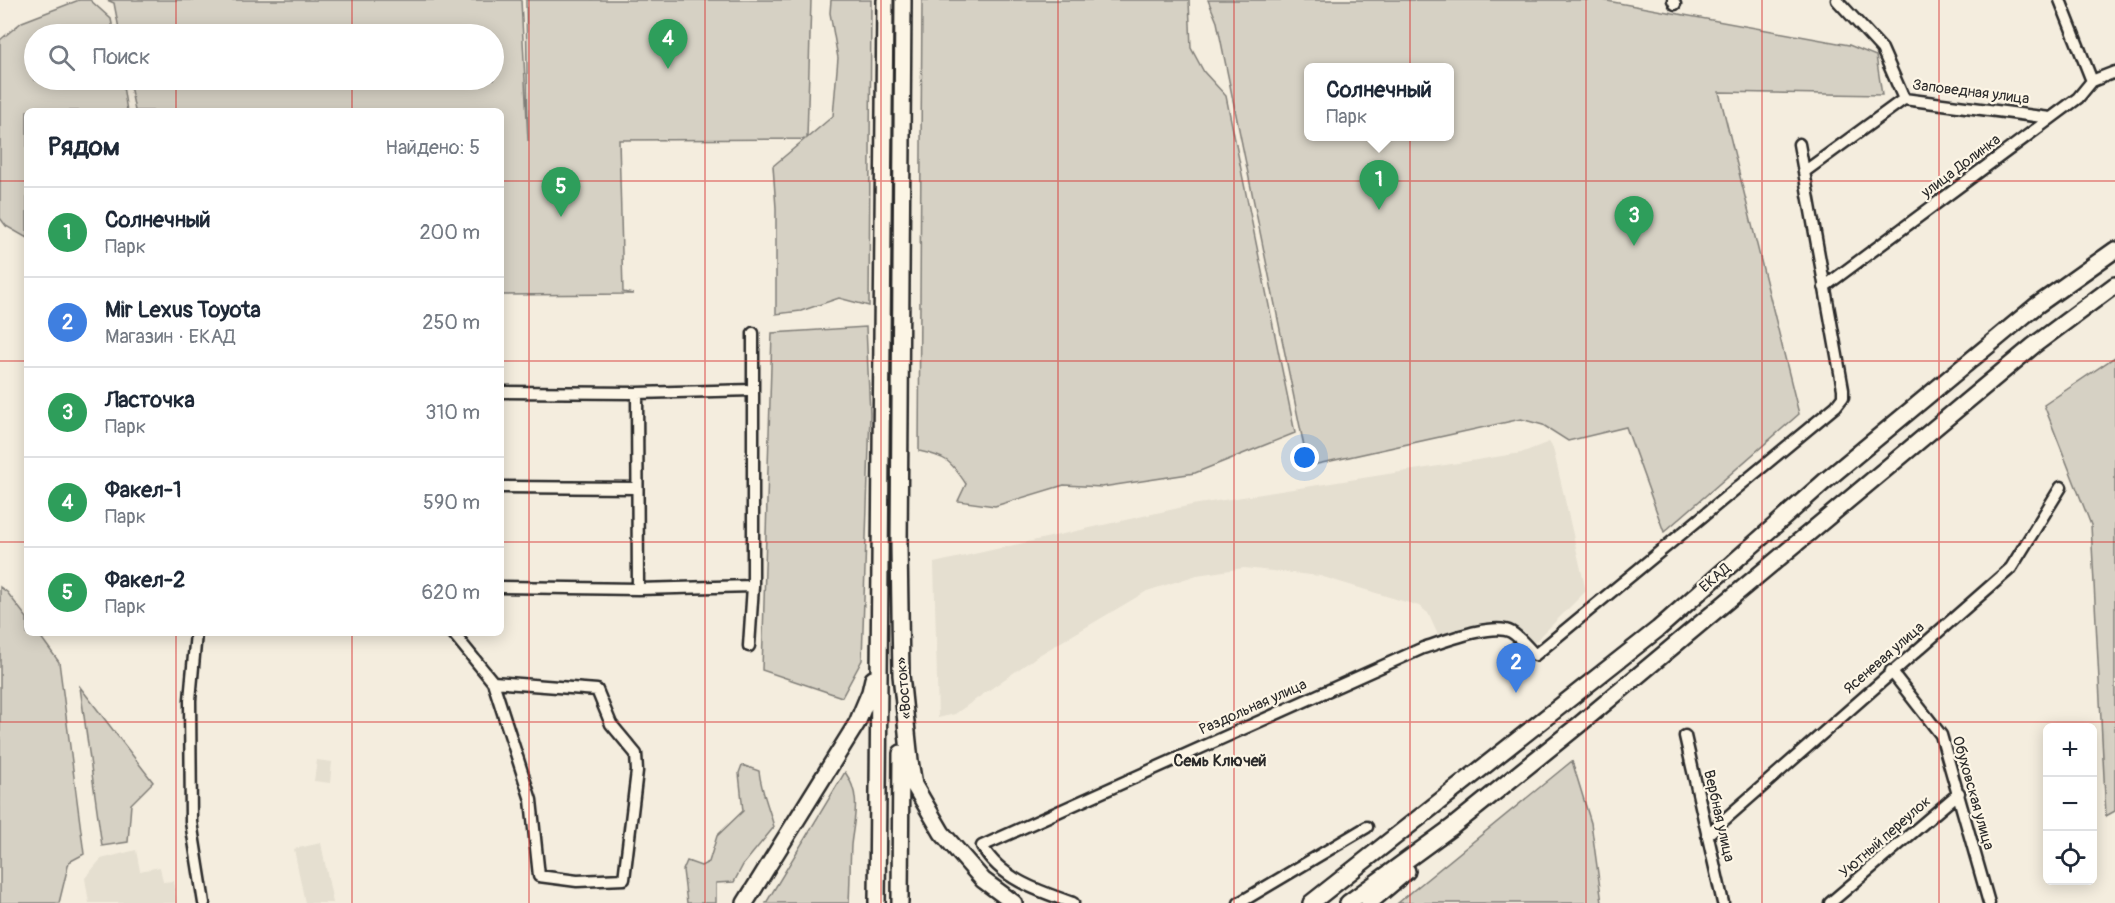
<!DOCTYPE html>
<html lang="ru">
<head>
<meta charset="utf-8">
<style>
	body { margin:0; font-family:Pangolin,sans-serif; background:#f2f2f3; color:#1f2937 }
	.controls { position:absolute; right:18px; bottom:18px; display:grid; overflow:hidden; border-radius:9px; box-shadow:0 3px 15px #0003 }
	.controls button { width:54px; height:54px; display:grid; place-items:center; padding:0; border:0; border-bottom:2px solid #e0e1e3; background:#fff; color:#1f2937; font:30px sans-serif }
	.you { position:absolute; left:1305px; top:458px; width:21px; height:21px; margin:-15px; border:4px solid #fff; border-radius:50%; background:#1a73e8; box-shadow:0 0 0 9px #1a73e833 }
	.badge { display:grid; place-items:center; width:39px; height:39px; border-radius:50%; background:#1a73e8; color:#fff; font-size:20px; font-weight:700 }
	.pin { position:absolute; translate:-50% -50px; filter:drop-shadow(0 2px 3px #0008) }
	.pin::after { content:''; position:absolute; top:32px; width:21px; height:18px; background:inherit; clip-path:polygon(0 0,100% 0,50% 100%) }
	.popup { position:absolute; left:1304px; top:63px; width:150px; height:78px; box-sizing:border-box; display:grid; place-content:center; border-radius:9px; background:#fff; filter:drop-shadow(0 2px 4px #0005); font-size:20px; white-space:nowrap; color:#747a83 }
	.popup b { font-size:22px; color:#1f2937 }
	.popup::after { content:''; position:absolute; left:50%; top:100%; margin-left:-12px; border:12px solid transparent; border-top-color:#fff }
	.list { margin:0; padding:0; list-style:none }
	h2 { display:flex; justify-content:space-between; align-items:center; height:78px; margin:0; padding:0 24px; font-size:26px }
	h2 small { font-size:20px; font-weight:400; color:#747a83 }
	.list li { display:grid; grid-template-columns:39px 1fr auto; gap:18px; align-items:center; box-sizing:border-box; height:90px; padding:0 24px; border-top:2px solid #e0e1e3 }
	.list b { display:block; font-size:22px; white-space:nowrap }
	.list p { margin:0; font-size:20px; white-space:nowrap; color:#747a83 }
	.list em { font-size:20px; font-style:normal; color:#747a83 }
	.icon { flex:none; width:33px; height:33px; fill:none; stroke:currentColor; stroke-width:2; stroke-linecap:round; stroke-linejoin:round }
	.map { position:relative; flex:none; width:2115px; height:903px; overflow:hidden }
	.search { position:absolute; background:#fff; box-shadow:0 3px 15px #0003; left:24px; top:24px; width:480px; height:66px; display:flex; align-items:center; gap:15px; box-sizing:border-box; padding:0 21px; border-radius:33px; color:#747a83; font-size:22px }
	.panel { position:absolute; background:#fff; box-shadow:0 3px 15px #0003; left:24px; top:108px; width:480px; height:528px; border-radius:9px }
	.map>svg:first-child { display:block }
</style>
</head>
<body>
<div class="map">
<svg width="2115" height="903" viewBox="0 0 2115 903">
	<rect width="100%" height="100%" fill="#f4edde"/>
	<filter id="ink" filterUnits="userSpaceOnUse"><feTurbulence type="fractalNoise" baseFrequency=".0167" numOctaves="2"/><feDisplacementMap in="SourceGraphic" scale="12" xChannelSelector="R" yChannelSelector="G"/><feConvolveMatrix kernelMatrix="1 2 1 2 8 2 1 2 1" color-interpolation-filters="sRGB"/></filter>
	<g filter="url(#ink)">
		<path fill="#e5dfd0" d="M1549,442L1553,448L1586,591L1532,645L1519,630L1509,626L1438,635L1428,613L1419,606L1320,576L1244,568L1197,575L1147,591L1039,655L955,714L938,718L934,563L1192,505L1521,453Z
			M317,760L332,762L330,783L314,781Z
			M321,843L333,903H305L294,849Z
			M136,850L140,871L160,867L163,882L174,881L177,903H89L85,878L101,859Z"/>
		<path fill="#d6d1c4" stroke="#807e78" stroke-width="1.5" fill-rule="evenodd" d="M79,0H90L111,19L114,34H34V80H122L127,111H27V238L6,226L0,218V40L22,22Z
			M107,0H521L528,141L526,0H811L807,138L833,116L838,58L830,13L831,0H871L869,306L839,298L801,311L776,314V208L773,166L805,139L619,140L623,292L633,294L501,295V111H135L129,80H494V34H120L114,3Z
			M922,0H1189L1191,48L1204,72L1226,96L1295,433L1195,473L1102,487L1064,485L995,506L958,501L966,484C950,460 947,457 919,451Z
			M1208,0H1602L1849,45L1876,56L1882,95L1719,92L1799,414L1664,532L1626,427L1568,441L1543,425L1521,419L1308,466L1217,22ZM1308,68H1450V136H1308Z
			M866,327L870,414L862,660L842,697L762,670L772,333Z
			M2115,357V811L2106,816L2091,525L2044,405Z
			M0,587L7,592L27,618V633H38L59,662L84,854L69,862L59,903H0Z
			M80,687L153,782L131,804L128,842L102,846Z
			M1572,761L1591,823L1602,903H1398Z
			M742,765L759,771C761,791 769,807 774,827L743,865L734,882L716,883V903H687L683,870L687,861L701,866L709,862L717,836L743,811L739,773Z
			M845,772C862,796 854,818 851,845C850,864 850,884 849,903H766Z"/>
		<g fill="none" stroke-linecap="round" stroke-linejoin="round">
			<g stroke="#2b2b2b" stroke-width="15">
				<path id="minor" d="M1673,0L1675,4
					M1837,0L1882,49L1904,99
					M2060,0L2092,81
					M1804,172L1904,99L2050,118
					M1824,287L2078,98L2092,81L2115,72
					M501,392L637,393L753,390
					M637,393L638,589
					M501,487L637,488
					M501,587L638,589L753,586
					M196,633L190,700L191,822L204,903
					M453,633L493,682L531,800L539,876L577,881L624,879L637,771L636,754L611,724L597,690L493,682
					M749,646L753,586V333
					M1891,671L1941,735L1989,903
					M1685,736L1723,903
					M1707,835L2011,568L2061,487
					M1073,903C1038,891 1001,879 982,846L1423,648C1443,642 1493,622 1511,632C1520,637 1528,648 1535,655L1836,406L1843,397V389L1799,144
					M1239,903L1367,827
					M1830,903L1959,793"/>
			</g>
			<g stroke="#2b2b2b" stroke-width="20">
				<path id="highway" d="M903,0L899,546L901,675L910,761L914,785L942,833L983,880L1014,903
					M745,903L857,723L870,692L873,679
					M877,903L885,0
					M900,903L901,753
					M1311,903L1658,629L1824,482L2036,306L2115,250
					M1348,903L1452,827L1580,724L2033,346L2115,285
					M1369,903L1407,871"/>
			</g>
			<use href="#minor" stroke="#fcf5e5" stroke-width="10"/>
			<use href="#highway" stroke="#fcf5e5" stroke-width="15"/>
		</g>
	</g>
	<path fill="none" stroke="#d62828" stroke-width="1.5" stroke-opacity="0.55" d="M176,0V34M352,0V34M529,0V903M705,0V903M881,0V903M1058,0V903M1234,0V903M1410,0V903M1586,0V903M1762,0V903M1939,0V903M176,80V111M352,80V111M0,181H27M501,181H2115M0,361H27M501,361H2115M0,542H27M501,542H2115M176,633V903M352,633V903M0,722H2115"/>
	<g text-anchor="middle" dominant-baseline="central" stroke-width="4.5" stroke-linejoin="round" paint-order="stroke">
		<g font-size="15" fill="#2b2b2b" stroke="#fcf5e5">
			<text transform="translate(1971 92) rotate(7)">Заповедная улица</text>
			<text transform="translate(1961 166) rotate(-37)">улица Долинка</text>
			<text transform="translate(1715 578) rotate(-41)">ЕКАД</text>
			<text transform="translate(1884 658) rotate(-41)">Ясеневая улица</text>
			<text transform="translate(904 688) rotate(-95)">«Восток»</text>
			<text transform="translate(1253 707) rotate(-24)">Раздольная улица</text>
			<text transform="translate(1973 793) rotate(74)">Обуховская улица</text>
			<text transform="translate(1719 816) rotate(77)">Вербная улица</text>
			<text transform="translate(1885 837) rotate(-41)">Уютный переулок</text>
		</g>
		<g font-size="16" font-weight="bold" fill="#2b2b2b" stroke="#fcf5e5">
			<text x="1220" y="761">Семь Ключей</text>
		</g>
	</g>
</svg>
<div class="controls">
<button>+</button>
<button>−</button>
<button><svg class="icon" aria-label="locate" viewBox="0 0 24 24"><circle cx="12" cy="12" r="6"/><path d="M12 2v4M12 18v4M2 12h4M18 12h4"/></svg></button>
</div>
<div class="you"></div>
<div class="pin badge" style="left:1379px;top:210px;background:#2e9e5b">1</div>
<div class="popup"><b>Солнечный</b>Парк</div>
<div class="pin badge" style="left:1516px;top:693px;background:#3f7fe0">2</div>
<div class="pin badge" style="left:1634px;top:246px;background:#2e9e5b">3</div>
<div class="pin badge" style="left:668px;top:69px;background:#2e9e5b">4</div>
<div class="pin badge" style="left:561px;top:217px;background:#2e9e5b">5</div>
<div class="search"><svg class="icon" aria-label="search" viewBox="0 0 24 24"><circle cx="10" cy="10" r="6"/><path d="M15 15l6 6"/></svg>Поиск</div>
<section class="panel">
<h2>Рядом<small>Найдено: 5</small></h2>
<ul class="list">
<li><span class="badge" style="background:#2e9e5b">1</span><div><b>Солнечный</b><p>Парк</p></div><em>200 m</em></li>
<li><span class="badge" style="background:#3f7fe0">2</span><div><b>Mir Lexus Toyota</b><p>Магазин · ЕКАД</p></div><em>250 m</em></li>
<li><span class="badge" style="background:#2e9e5b">3</span><div><b>Ласточка</b><p>Парк</p></div><em>310 m</em></li>
<li><span class="badge" style="background:#2e9e5b">4</span><div><b>Факел-1</b><p>Парк</p></div><em>590 m</em></li>
<li><span class="badge" style="background:#2e9e5b">5</span><div><b>Факел-2</b><p>Парк</p></div><em>620 m</em></li>
</ul>
</section>
</div>
</body>
</html>
